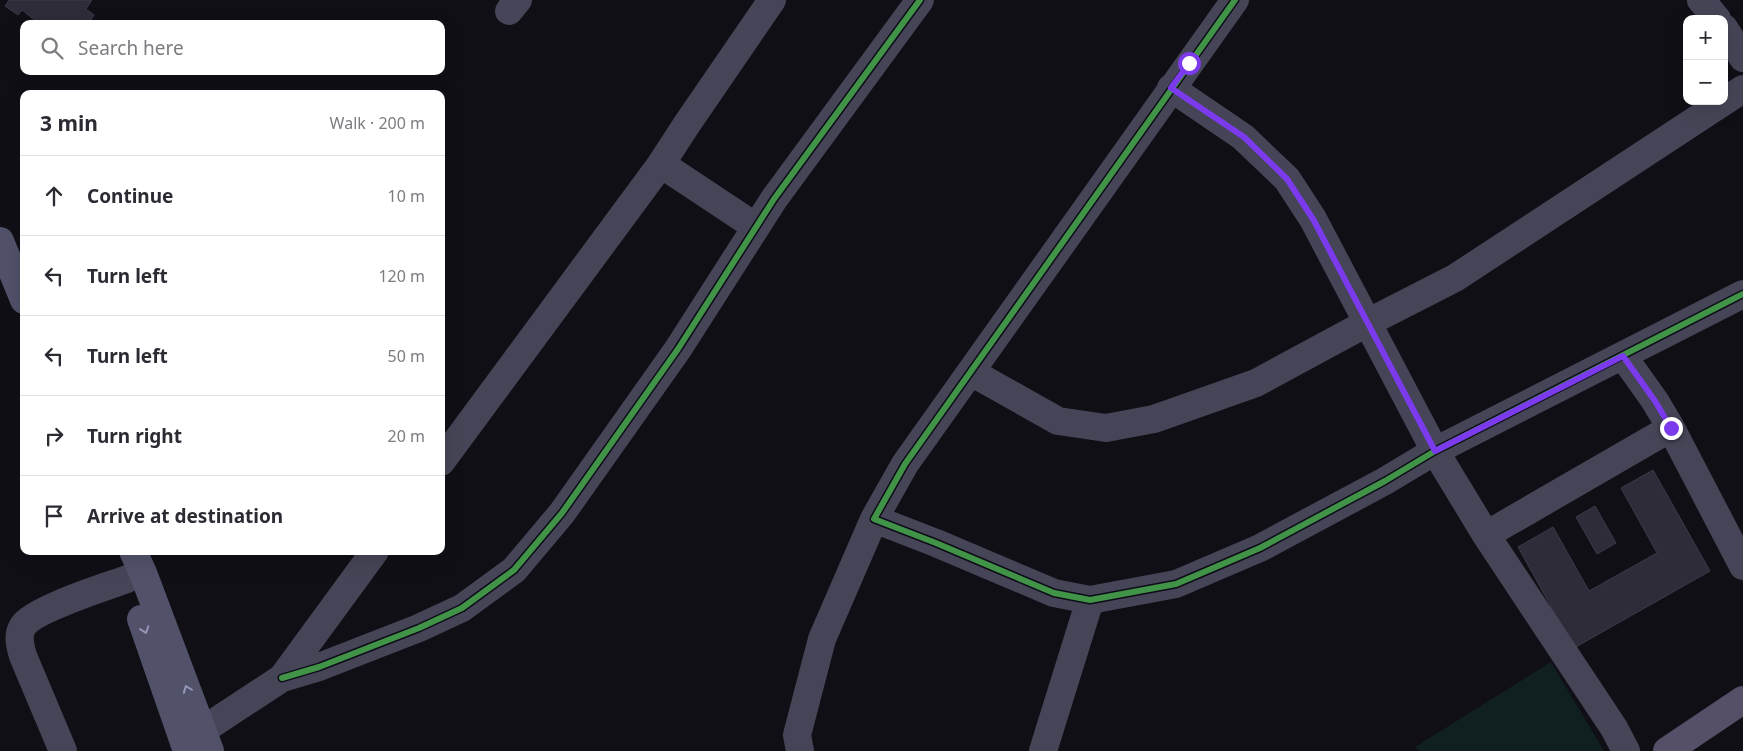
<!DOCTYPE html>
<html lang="en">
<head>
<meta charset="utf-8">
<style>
	body { margin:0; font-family:"Noto Sans",sans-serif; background:#f7f7f7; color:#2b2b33 }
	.controls { position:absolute; right:15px; top:15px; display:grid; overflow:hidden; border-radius:10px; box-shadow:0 5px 20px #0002 }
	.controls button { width:45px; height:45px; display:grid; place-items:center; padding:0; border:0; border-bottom:1px solid #e1e1e2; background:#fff; color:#2b2b33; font:25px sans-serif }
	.stop { position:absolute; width:15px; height:15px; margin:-11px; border:4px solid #7c3aed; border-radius:50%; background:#fff }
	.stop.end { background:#7c3aed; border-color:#fff; box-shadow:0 1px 5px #0008 }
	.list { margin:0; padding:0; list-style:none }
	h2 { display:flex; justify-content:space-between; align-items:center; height:65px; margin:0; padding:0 20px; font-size:21px }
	h2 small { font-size:16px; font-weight:400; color:#7c7c81 }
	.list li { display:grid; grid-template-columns:32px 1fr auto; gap:15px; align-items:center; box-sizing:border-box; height:80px; padding:0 20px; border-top:1px solid #e1e1e2 }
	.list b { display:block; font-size:19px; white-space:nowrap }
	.list em { font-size:16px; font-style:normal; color:#7c7c81 }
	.icon { flex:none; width:28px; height:28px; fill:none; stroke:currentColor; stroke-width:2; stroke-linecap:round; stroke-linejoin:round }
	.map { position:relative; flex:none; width:1743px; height:751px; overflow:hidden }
	.search { position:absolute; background:#fff; box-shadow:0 5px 20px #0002; left:20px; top:20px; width:425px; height:55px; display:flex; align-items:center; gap:12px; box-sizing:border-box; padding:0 18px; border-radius:10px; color:#7c7c81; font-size:19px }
	.panel { position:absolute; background:#fff; box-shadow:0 5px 20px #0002; left:20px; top:90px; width:425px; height:465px; border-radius:10px }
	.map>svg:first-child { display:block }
</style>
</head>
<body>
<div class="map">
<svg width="1743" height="751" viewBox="0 0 1743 751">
	<rect width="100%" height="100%" fill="#100f16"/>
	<path fill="#102020" d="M1551,662L1604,751H1420L1415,747Z"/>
	<path fill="#2e2c38" stroke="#3c3a4a" d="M9,0H92L86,9L94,15L88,24H34L36,21L22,10L18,15L5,6Z
		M1653,470L1710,571L1574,648L1518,547L1553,527L1589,591L1657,553L1621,488Z
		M1595,506L1616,543L1597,554L1576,517Z"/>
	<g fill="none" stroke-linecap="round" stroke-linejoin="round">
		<path stroke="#454557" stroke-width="28" d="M1235,0L905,464L874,519L936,543L1054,593L1090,600L1176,584L1260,548L1385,481L1435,451L1743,294
			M1701,0L1717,19
			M509,11L518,0
			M1724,28L1743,58
			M1171,88L1243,137L1287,179L1313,219L1435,451L1486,535L1614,728L1626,751
			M661,164L756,227
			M1623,356L1655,401L1671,428
			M971,372L1058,421L1106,428L1154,419L1256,383L1367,323L1455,278L1743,89
			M441,462L661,164L687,124L772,0
			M1486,535L1671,428L1743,566
			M282,678L319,667L419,628L462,608L514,570L562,513L678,349L774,199L920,0
			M203,730L282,678L375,551
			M63,751L23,656C20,646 17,635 23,626C34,609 106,587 127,579
			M800,751L797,735L822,639L874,519
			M1043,751L1090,600"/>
		<path stroke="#51526a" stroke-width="28" d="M0,241L24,300
			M133,551L143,573L210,751
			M141,619L187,751"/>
		<path stroke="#574f68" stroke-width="28" d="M1667,751L1743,700"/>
		<g stroke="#0e0c19" stroke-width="9">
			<path id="cycleway" d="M1235,0L905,464L874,519L936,543L1054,593L1090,600L1176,584L1260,548L1385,481L1435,451L1743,294
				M282,678L319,667L419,628L462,608L514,570L562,513L678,349L774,199L920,0"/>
		</g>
		<use href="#cycleway" stroke="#419447" stroke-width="6"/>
	</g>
	<defs><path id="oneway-chevron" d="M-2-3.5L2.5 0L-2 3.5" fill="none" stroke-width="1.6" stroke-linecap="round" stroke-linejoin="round" transform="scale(1.25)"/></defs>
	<g stroke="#9694b9">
		<use href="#oneway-chevron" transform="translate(145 630) rotate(71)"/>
		<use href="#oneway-chevron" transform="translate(187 689) rotate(-111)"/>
	</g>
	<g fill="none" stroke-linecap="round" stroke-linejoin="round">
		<path stroke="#7c3aed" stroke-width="6" d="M1189,63L1171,88L1244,137L1287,179L1313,219L1435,451L1623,356L1655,401L1671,428"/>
	</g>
</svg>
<div class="controls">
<button>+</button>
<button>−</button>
</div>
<div class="stop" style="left:1189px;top:63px"></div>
<div class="stop end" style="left:1671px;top:428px"></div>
<div class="search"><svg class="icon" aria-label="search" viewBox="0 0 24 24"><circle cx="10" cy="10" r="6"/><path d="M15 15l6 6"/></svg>Search here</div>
<section class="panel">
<h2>3 min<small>Walk · 200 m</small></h2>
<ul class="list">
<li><svg class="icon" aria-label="ahead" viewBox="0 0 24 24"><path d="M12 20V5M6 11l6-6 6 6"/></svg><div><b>Continue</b></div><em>10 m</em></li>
<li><svg class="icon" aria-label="left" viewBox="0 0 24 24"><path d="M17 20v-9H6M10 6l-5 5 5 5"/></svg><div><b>Turn left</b></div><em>120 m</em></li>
<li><svg class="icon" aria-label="left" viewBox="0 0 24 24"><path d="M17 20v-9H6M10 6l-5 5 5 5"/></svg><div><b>Turn left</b></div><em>50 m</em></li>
<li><svg class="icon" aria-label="right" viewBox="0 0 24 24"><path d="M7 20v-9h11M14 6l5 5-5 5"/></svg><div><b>Turn right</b></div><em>20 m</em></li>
<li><svg class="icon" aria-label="arrive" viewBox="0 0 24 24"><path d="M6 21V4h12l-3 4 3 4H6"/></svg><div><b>Arrive at destination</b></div></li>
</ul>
</section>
</div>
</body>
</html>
